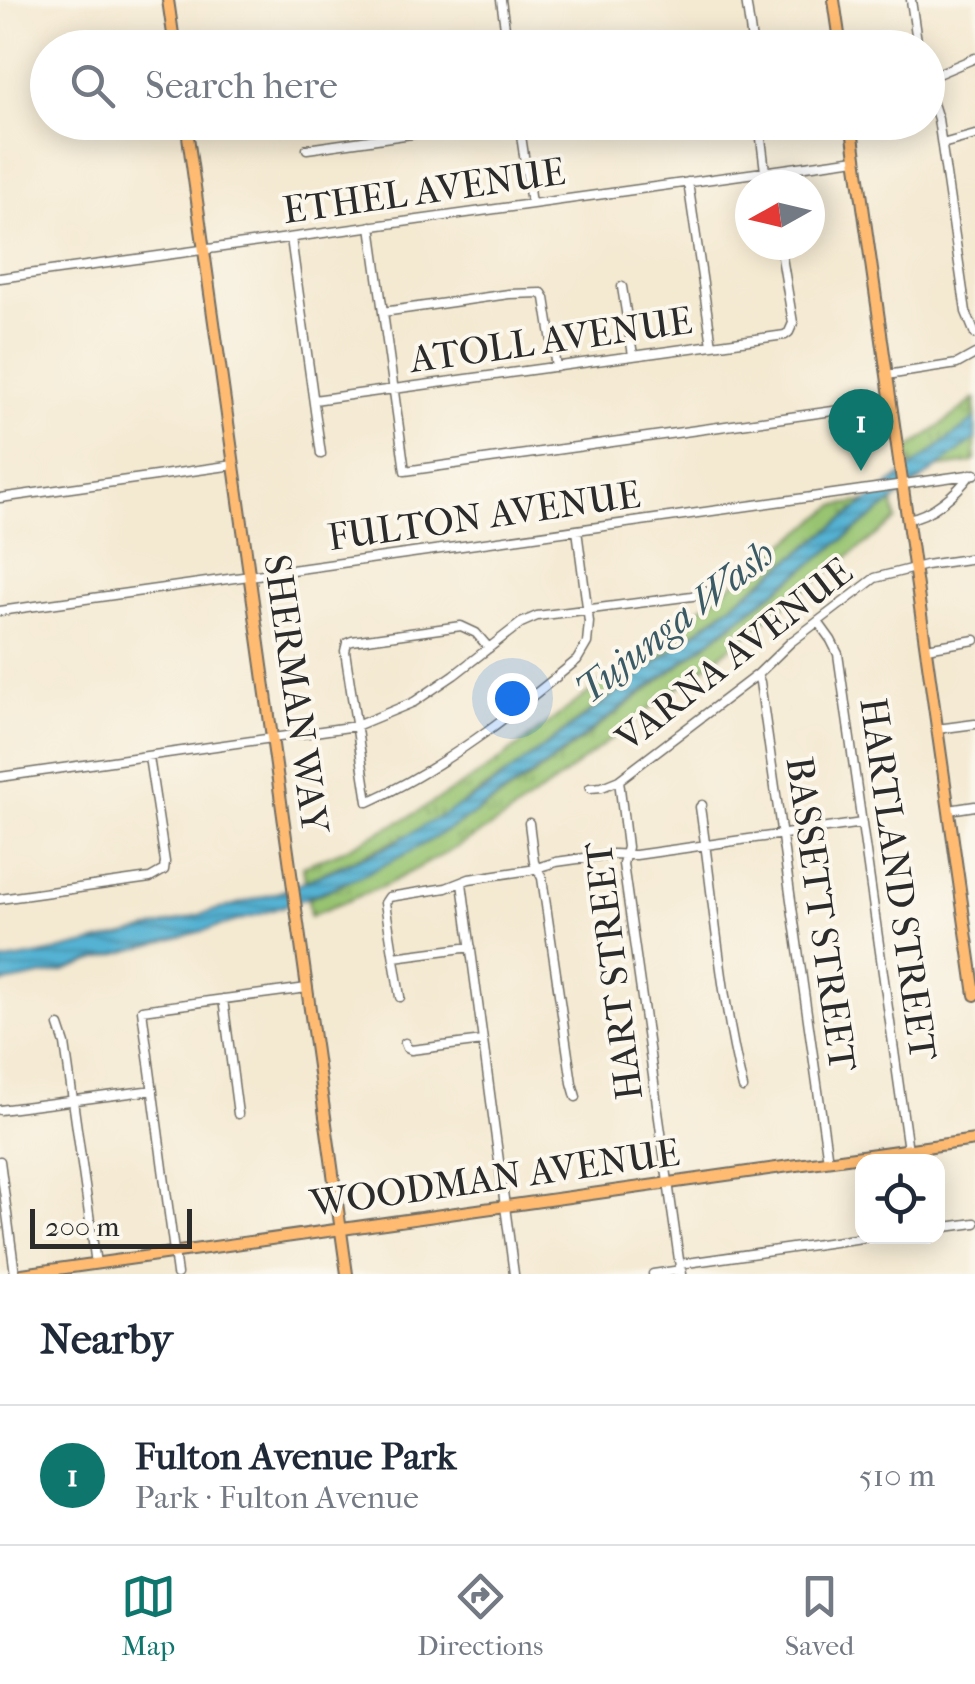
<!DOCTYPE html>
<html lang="en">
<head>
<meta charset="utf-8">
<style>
	body { margin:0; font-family:"IM FELL French Canon",serif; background:#f2f2f3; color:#1f2937 }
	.controls { position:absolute; right:30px; bottom:30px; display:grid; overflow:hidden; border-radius:20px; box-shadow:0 5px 25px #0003 }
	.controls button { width:90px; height:90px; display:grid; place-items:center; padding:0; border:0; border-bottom:2px solid #e0e1e3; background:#fff; color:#1f2937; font:50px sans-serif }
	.compass { position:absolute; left:735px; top:170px; width:90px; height:90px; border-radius:50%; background:#fff; box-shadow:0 5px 25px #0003; rotate:262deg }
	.scale { position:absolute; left:30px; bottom:25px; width:162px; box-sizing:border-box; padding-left:10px; border:5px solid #2b2b2b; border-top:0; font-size:28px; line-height:35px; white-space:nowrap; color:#2b2b2b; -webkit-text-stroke:8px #fbf7ec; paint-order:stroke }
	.you { position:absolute; left:512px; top:698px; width:35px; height:35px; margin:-25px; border:8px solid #fff; border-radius:50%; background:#1a73e8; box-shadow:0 0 0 15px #1a73e833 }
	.badge { display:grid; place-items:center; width:65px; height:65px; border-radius:50%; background:#0f766e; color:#fff; font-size:32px; font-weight:700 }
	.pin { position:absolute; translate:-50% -82px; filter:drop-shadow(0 2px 5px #0008) }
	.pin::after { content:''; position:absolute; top:52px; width:35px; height:30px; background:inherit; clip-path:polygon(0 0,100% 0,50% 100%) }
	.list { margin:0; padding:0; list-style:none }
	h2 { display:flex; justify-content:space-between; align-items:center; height:130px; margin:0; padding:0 40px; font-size:42px }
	h2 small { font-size:32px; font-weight:400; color:#747a83 }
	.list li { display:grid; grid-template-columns:65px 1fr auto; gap:30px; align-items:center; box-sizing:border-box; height:140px; padding:0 40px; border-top:2px solid #e0e1e3 }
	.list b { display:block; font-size:38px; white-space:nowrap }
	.list p { margin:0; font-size:32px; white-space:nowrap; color:#747a83 }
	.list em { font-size:32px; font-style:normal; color:#747a83 }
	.icon { flex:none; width:55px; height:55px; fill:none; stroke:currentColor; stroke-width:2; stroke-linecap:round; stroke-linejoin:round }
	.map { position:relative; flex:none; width:975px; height:1274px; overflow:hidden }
	.search { position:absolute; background:#fff; box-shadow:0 5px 25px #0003; left:30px; right:30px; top:30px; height:110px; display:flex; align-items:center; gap:25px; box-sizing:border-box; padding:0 35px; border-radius:55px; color:#747a83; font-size:38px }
	.sheet { height:270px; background:#fff }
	nav { display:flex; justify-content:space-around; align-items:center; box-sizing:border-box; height:140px; border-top:2px solid #e0e1e3; background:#fff; font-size:28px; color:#747a83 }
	nav a { display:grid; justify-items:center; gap:5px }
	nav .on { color:#0f766e }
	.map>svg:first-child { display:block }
</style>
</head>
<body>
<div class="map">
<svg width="975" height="1274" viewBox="0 0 975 1274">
	<defs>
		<pattern id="grass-tufts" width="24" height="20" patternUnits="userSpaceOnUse" patternTransform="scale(2.5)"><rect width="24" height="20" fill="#98c471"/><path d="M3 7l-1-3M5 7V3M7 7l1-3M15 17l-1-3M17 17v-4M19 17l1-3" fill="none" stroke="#7c9f5d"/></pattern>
		<pattern id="water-rules" width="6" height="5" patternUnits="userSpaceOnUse" patternTransform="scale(2.5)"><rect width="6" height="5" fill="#55b2d3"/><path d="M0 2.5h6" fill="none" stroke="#4791ab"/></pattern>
	</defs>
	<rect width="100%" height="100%" fill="#fbf7ec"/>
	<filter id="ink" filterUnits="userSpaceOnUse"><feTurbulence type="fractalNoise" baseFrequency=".01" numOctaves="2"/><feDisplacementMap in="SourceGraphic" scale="20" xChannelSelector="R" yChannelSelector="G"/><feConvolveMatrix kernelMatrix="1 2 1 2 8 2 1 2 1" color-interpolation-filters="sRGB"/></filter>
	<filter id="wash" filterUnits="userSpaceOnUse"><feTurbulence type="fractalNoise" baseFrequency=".0048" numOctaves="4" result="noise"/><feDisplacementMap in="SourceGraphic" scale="40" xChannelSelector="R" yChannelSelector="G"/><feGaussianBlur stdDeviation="2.25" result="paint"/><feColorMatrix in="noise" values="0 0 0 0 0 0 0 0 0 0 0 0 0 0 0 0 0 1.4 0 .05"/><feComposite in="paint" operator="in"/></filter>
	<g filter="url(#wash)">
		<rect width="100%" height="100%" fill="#f4e9d1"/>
		<path fill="url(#grass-tufts)" stroke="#62784e" stroke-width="2.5" d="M975,399V460L971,463L914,471L910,466L908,450Z
			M867,501L517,767L451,811L406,836L305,881L303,866L341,851L409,817L488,769L835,506Z
			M893,502L896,520L555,782L502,820L459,846L386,885L310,916L308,899C395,864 463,824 541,771Z"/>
		<path fill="url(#water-rules)" stroke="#406e7f" stroke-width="2.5" d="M975,419V439L941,465L546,765C490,804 432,843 369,872C280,913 185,936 91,961L64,971L0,984V962L41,955L142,931L280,892L383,849L482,793L609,699Z"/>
	</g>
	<g filter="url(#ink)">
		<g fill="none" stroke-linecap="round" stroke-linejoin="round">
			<g stroke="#716e65" stroke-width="11">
				<path id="minor" d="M501,0L508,48
					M746,0L753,48
					M911,0L918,48
					M458,48L507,41
					M928,78L975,58
					M928,88L938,119L966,312L975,334
					M519,122L531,203
					M759,122L765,171
					M942,144L975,135
					M307,149L495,122
					M688,182L712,345
					M371,226L405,471L890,403
					M291,238L321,454
					M0,278L856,159
					M622,287L633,355
					M383,312L509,294L542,293L545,298L556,367
					M887,375L957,364L975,354
					M314,400L785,335L789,332L793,323L780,245
					M0,498L234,465
					M907,519C931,516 957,493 971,474
					M0,611L975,474
					M818,622L831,640L838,654L908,1150
					M489,648L476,633L461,626L352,641L347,643L345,651L368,802C444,768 513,713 577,660L587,643L589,622L577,530
					M926,648L975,640
					M757,675L760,682L828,1161
					M937,729L975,724
					M0,777L356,726L414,702L454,675L521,623L537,616L700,595L704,591
					M619,780L627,847L623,864L681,1274
					M590,788L602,787L619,780L757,675L791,642L875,578L926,565L975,558
					M702,805L700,807C714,901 720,995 743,1088
					M949,810L975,806
					M529,823L534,862L542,878L572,1083L576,1097
					M462,883L514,1274
					M0,899L150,878L164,870L165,862L149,757
					M394,957L471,947
					M400,997L385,903L389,897L446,888L469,879L530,870L556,862L613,854L636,855L862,823
					M223,999L238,1114
					M59,1026L65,1044L96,1264
					M405,1043L407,1048L411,1050L483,1041
					M0,1110L153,1090
					M0,1161L15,1274
					M938,1228L975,1223
					M680,1264L876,1236
					M177,1274L142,1010L307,988
					M653,1274L681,1270"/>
			</g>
			<g stroke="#716e65" stroke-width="14">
				<path id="major" d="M168,0L175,48
					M834,0L841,48
					M186,122L347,1274
					M851,122L975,995
					M22,1274L975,1140"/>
			</g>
			<use href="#minor" stroke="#fff" stroke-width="8"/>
			<use href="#major" stroke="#ffbb71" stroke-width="10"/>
		</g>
	</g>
	<g text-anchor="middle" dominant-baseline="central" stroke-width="8" stroke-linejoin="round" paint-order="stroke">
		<g font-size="38" fill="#2b2b2b" stroke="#fbf7ec">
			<text transform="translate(424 191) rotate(-8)">ETHEL AVENUE</text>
			<text transform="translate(551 340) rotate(-8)">ATOLL AVENUE</text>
			<text transform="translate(484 516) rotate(-8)">FULTON AVENUE</text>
			<text transform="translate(734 655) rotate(-38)">VARNA AVENUE</text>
			<text transform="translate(296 694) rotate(82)">SHERMAN WAY</text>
			<text transform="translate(898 879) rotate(82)">HARTLAND STREET</text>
			<text transform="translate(821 914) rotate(82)">BASSETT STREET</text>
			<text transform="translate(614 971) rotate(-97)">HART STREET</text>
			<text transform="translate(495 1178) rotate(-8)">WOODMAN AVENUE</text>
		</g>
		<g font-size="40" font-style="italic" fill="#3a5a66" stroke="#fbf7ec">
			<text transform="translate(675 622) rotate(-38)">Tujunga Wash</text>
		</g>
	</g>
</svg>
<div class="controls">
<button><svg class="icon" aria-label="locate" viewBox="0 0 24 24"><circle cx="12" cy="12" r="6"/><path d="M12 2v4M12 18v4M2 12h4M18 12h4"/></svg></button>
</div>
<svg class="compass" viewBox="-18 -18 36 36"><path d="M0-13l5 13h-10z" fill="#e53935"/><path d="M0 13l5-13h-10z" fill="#747a83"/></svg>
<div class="scale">200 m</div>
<div class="you"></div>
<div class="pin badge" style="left:861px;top:471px">1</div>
<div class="search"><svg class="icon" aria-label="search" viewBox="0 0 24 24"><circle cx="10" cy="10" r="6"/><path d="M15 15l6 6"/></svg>Search here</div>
</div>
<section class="sheet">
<h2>Nearby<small></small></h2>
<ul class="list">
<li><span class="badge">1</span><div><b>Fulton Avenue Park</b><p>Park · Fulton Avenue</p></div><em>510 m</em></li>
</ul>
</section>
<nav>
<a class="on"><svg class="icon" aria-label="map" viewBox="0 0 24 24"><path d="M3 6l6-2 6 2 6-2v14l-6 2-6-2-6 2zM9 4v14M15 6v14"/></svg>Map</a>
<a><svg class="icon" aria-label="directions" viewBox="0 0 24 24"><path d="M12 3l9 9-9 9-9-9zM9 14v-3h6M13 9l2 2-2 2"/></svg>Directions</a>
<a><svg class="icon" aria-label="saved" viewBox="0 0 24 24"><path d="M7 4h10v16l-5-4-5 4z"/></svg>Saved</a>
</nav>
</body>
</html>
